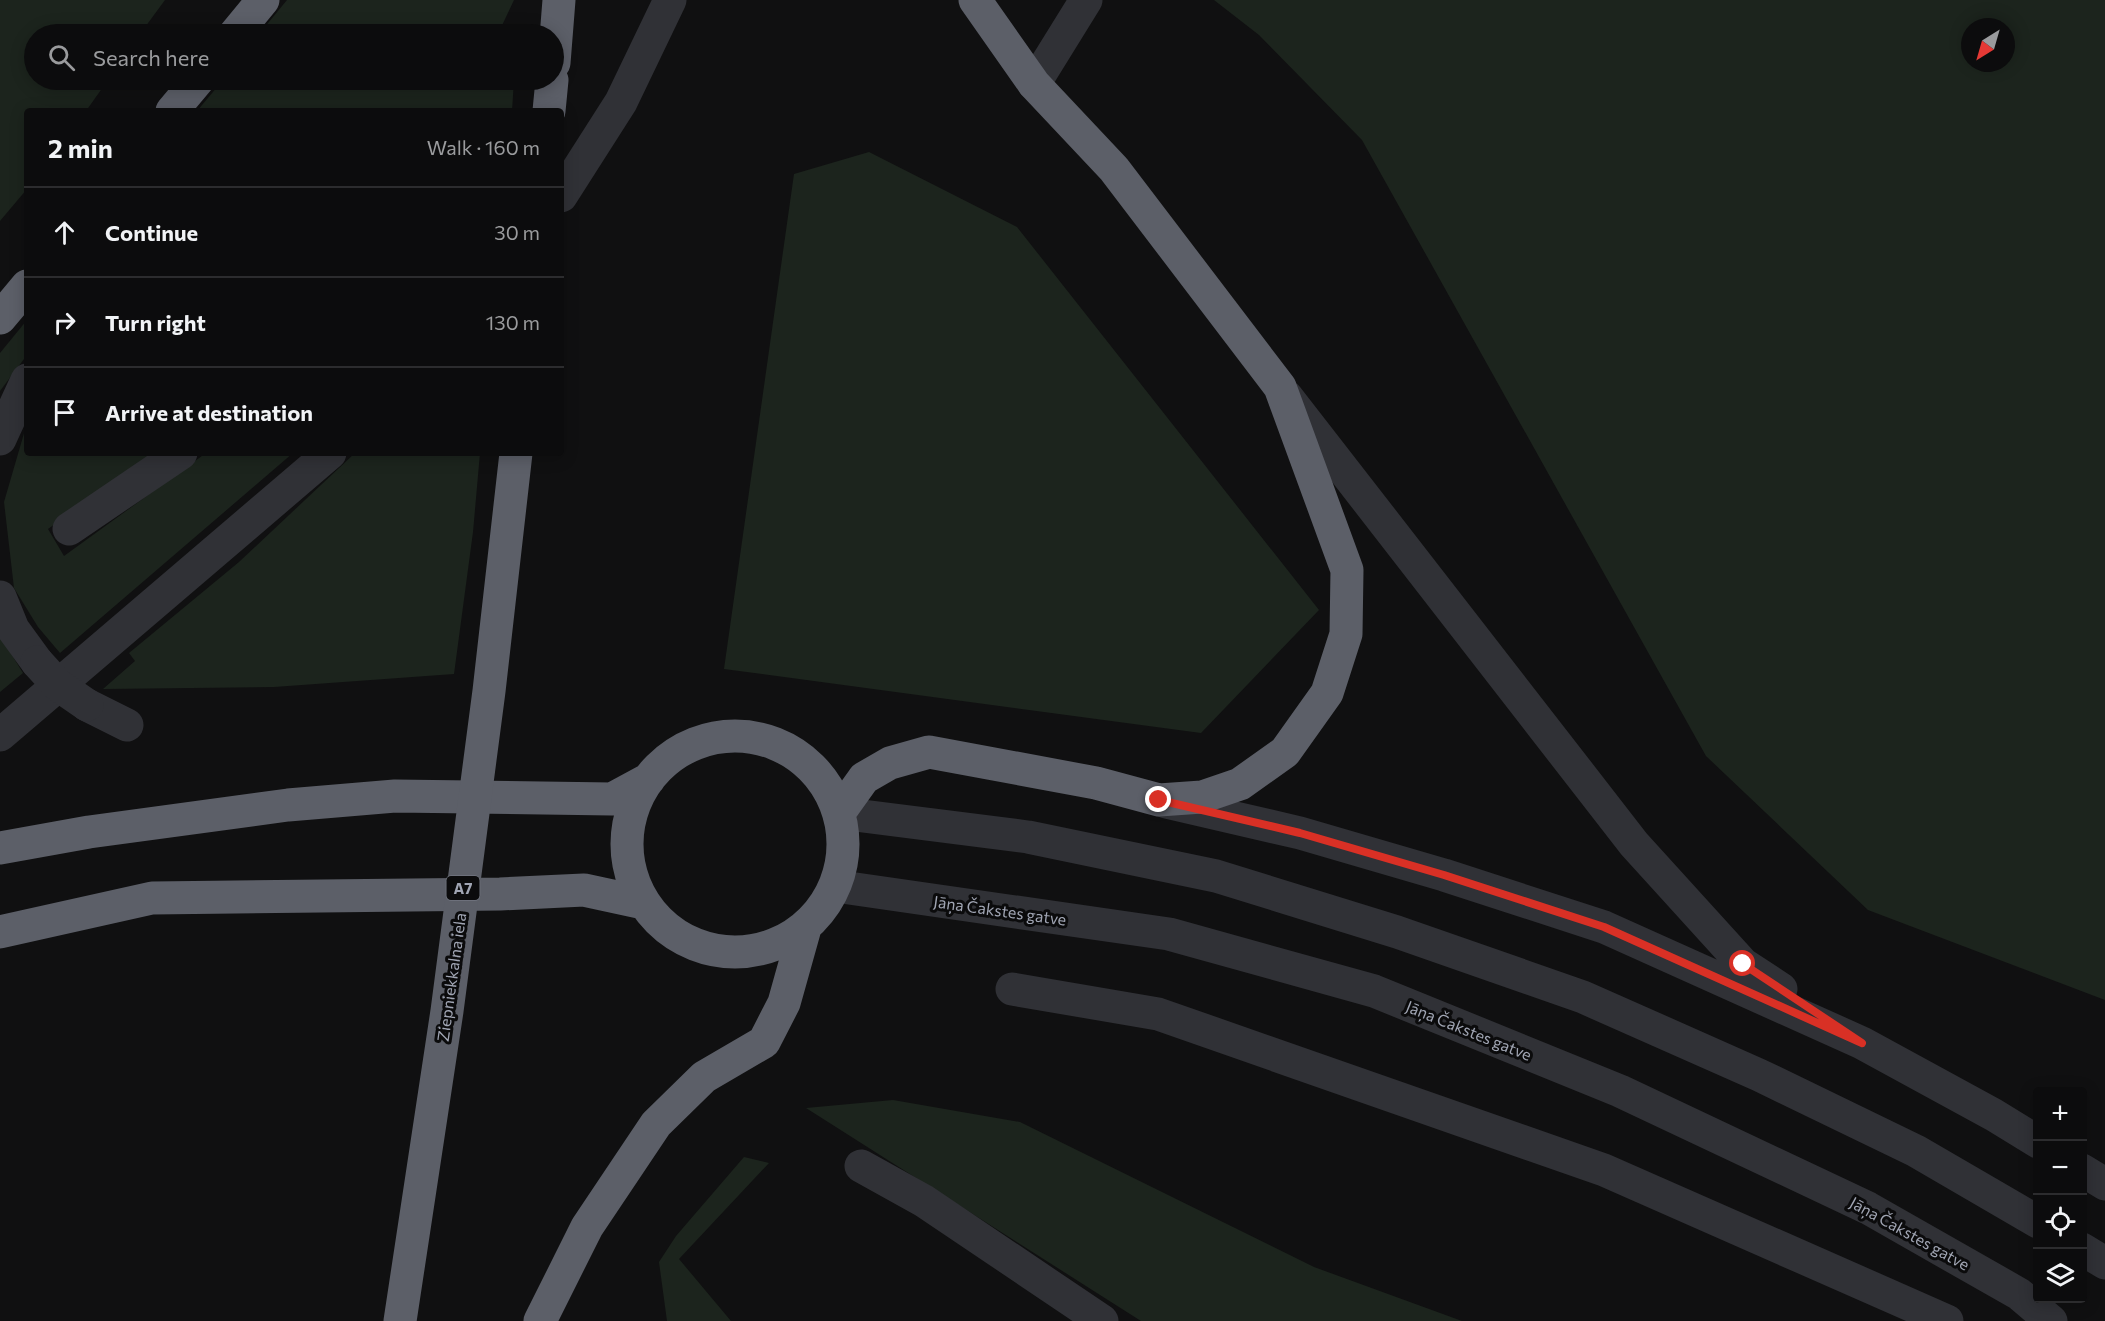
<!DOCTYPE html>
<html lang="en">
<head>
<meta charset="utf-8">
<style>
	body { margin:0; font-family:Commissioner,sans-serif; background:#151516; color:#f1f3f6 }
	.controls { position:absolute; right:18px; bottom:18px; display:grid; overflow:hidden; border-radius:6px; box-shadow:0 3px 15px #0003 }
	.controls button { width:54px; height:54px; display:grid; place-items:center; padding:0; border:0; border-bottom:2px solid #2c2c2e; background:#0c0c0d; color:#f1f3f6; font:30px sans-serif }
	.compass { position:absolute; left:1961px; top:18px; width:54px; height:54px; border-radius:50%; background:#0c0c0d; box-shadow:0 3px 15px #0003; rotate:217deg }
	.stop { position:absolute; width:18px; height:18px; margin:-14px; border:4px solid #d93025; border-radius:50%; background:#fff }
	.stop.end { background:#d93025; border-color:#fff; box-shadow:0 2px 6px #0008 }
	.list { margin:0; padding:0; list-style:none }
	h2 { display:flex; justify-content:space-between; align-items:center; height:78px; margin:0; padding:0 24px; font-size:26px }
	h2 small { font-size:20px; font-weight:400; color:#9a9b9d }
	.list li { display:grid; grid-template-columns:39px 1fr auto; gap:18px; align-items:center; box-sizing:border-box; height:90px; padding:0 24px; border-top:2px solid #2c2c2e }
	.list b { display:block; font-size:22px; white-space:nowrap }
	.list em { font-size:20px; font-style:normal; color:#9a9b9d }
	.icon { flex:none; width:33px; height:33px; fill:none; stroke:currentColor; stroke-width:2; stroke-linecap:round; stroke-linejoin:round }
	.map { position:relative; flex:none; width:2105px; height:1321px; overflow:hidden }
	.search { position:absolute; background:#0c0c0d; box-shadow:0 3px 15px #0003; left:24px; top:24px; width:540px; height:66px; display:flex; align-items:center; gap:15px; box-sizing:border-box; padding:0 21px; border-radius:33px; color:#9a9b9d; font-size:22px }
	.panel { position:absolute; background:#0c0c0d; box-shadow:0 3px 15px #0003; left:24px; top:108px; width:540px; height:348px; border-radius:6px }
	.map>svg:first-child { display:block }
</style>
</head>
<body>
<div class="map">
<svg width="2105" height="1321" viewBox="0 0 2105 1321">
	<rect width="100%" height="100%" fill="#101011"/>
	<path fill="#1c241d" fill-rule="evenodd" d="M0,0H165L140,34H34V80H108L86,111H27V189L0,221Z
		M287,0H514L498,34H259Z
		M1214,0H2105V1000L1868,910L1706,756L1362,140L1259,35ZM1970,27H2006V63H1970Z
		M223,80H514L512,111H197Z
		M869,152L1017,227L1319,610L1201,733L724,669L794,174Z
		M27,320V355L0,391V353Z
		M27,423V453H153L48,529L64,556L206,453H293L60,653L38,627L14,588L4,502Z
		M355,453H480L473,532L454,674L274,687L103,689L135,661L129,653L239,562Z
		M0,636L23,673L0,692Z
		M893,1100L1020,1122L1314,1267L1462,1321H1141L806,1108Z
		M744,1157L769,1163L679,1259L731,1321H667L659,1262L676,1236Z"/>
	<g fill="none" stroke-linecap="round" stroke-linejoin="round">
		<path stroke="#303136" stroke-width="33" d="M1034,84L1086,0
			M561,196L621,102L670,0
			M1287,397L1634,844L1743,964L1781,989
			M0,439L27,380
			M69,529L181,453
			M0,597L13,629L37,662
			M87,705L127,725
			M0,735L330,453
			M1166,802L1300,833L1444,875L1604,927L1862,1043L1994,1115L2038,1142
			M839,813L1028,837L1216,876L1397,932L1583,997L1759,1075L1916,1151L2038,1222
			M835,886L1169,934L1374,991L1620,1091L1868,1208L2019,1294L2051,1321
			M1012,989L1158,1014L1604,1170L1947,1321
			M861,1166L924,1201L1102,1321
			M2082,1170L2105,1184
			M2082,1249L2105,1263"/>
		<path stroke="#5c5f68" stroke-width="33" d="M235,34L263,0
			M554,63L559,0
			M172,111L198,80
			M549,111L552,80
			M0,318L27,286
			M627 844a108 108 0 1 1 216 0a108 108 0 1 1-216 0Z
			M839,813L864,778L890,763L929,752L1096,783L1159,800L1202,797L1240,784L1285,752L1327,693L1346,634L1347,570L1280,387L1114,169L1034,84L975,0
			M0,848L89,832L288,805L395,796L612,799L649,779
			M0,932L152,898L500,894L584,890L644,903
			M540,1321L587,1227L656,1124L704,1077L764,1042L784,1003L805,928"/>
		<path stroke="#303136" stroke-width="33" d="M37,662L58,685L87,705"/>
		<path stroke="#5c5f68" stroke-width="33" d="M400,1321L447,1011L489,691L516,453"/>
	</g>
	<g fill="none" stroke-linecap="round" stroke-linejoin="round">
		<path stroke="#d93025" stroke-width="8" d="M1159,800L1300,833L1444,875L1604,927L1862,1043L1743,964"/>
	</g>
	<g text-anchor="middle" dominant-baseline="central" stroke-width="6" stroke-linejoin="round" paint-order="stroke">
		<rect fill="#0b0b0c" stroke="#737781" stroke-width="1.5" x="446.5" y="876" width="33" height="24" rx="4.5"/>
		<g font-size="15" font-weight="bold" fill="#a0a5b3">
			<text x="463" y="888">A7</text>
		</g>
		<g font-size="16" fill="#a0a5b3" stroke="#0b0b0c">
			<text transform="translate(1000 910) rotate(8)">Jāņa Čakstes gatve</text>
			<text transform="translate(451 977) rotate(-82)">Ziepniekkalna iela</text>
			<text transform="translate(1469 1030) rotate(22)">Jāņa Čakstes gatve</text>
			<text transform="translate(1910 1233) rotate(29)">Jāņa Čakstes gatve</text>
		</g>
	</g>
</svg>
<div class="controls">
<button>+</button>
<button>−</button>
<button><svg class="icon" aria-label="locate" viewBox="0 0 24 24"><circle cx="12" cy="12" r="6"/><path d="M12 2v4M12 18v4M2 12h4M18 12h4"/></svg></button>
<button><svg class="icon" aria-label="layers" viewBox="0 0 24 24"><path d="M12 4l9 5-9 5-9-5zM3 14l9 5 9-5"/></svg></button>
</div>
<svg class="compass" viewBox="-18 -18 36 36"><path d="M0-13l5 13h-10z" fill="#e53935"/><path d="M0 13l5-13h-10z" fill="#9a9b9d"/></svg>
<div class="stop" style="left:1743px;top:964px"></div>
<div class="stop end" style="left:1159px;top:800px"></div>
<div class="search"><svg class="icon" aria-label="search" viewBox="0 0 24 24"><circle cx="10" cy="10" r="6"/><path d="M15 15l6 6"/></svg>Search here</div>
<section class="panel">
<h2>2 min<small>Walk · 160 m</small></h2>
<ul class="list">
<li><svg class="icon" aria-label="ahead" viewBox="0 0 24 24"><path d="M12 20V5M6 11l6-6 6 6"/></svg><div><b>Continue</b></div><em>30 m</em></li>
<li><svg class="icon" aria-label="right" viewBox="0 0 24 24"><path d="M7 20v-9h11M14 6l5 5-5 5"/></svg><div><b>Turn right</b></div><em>130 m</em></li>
<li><svg class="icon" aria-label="arrive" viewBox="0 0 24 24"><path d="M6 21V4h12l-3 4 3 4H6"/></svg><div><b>Arrive at destination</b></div></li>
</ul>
</section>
</div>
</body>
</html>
